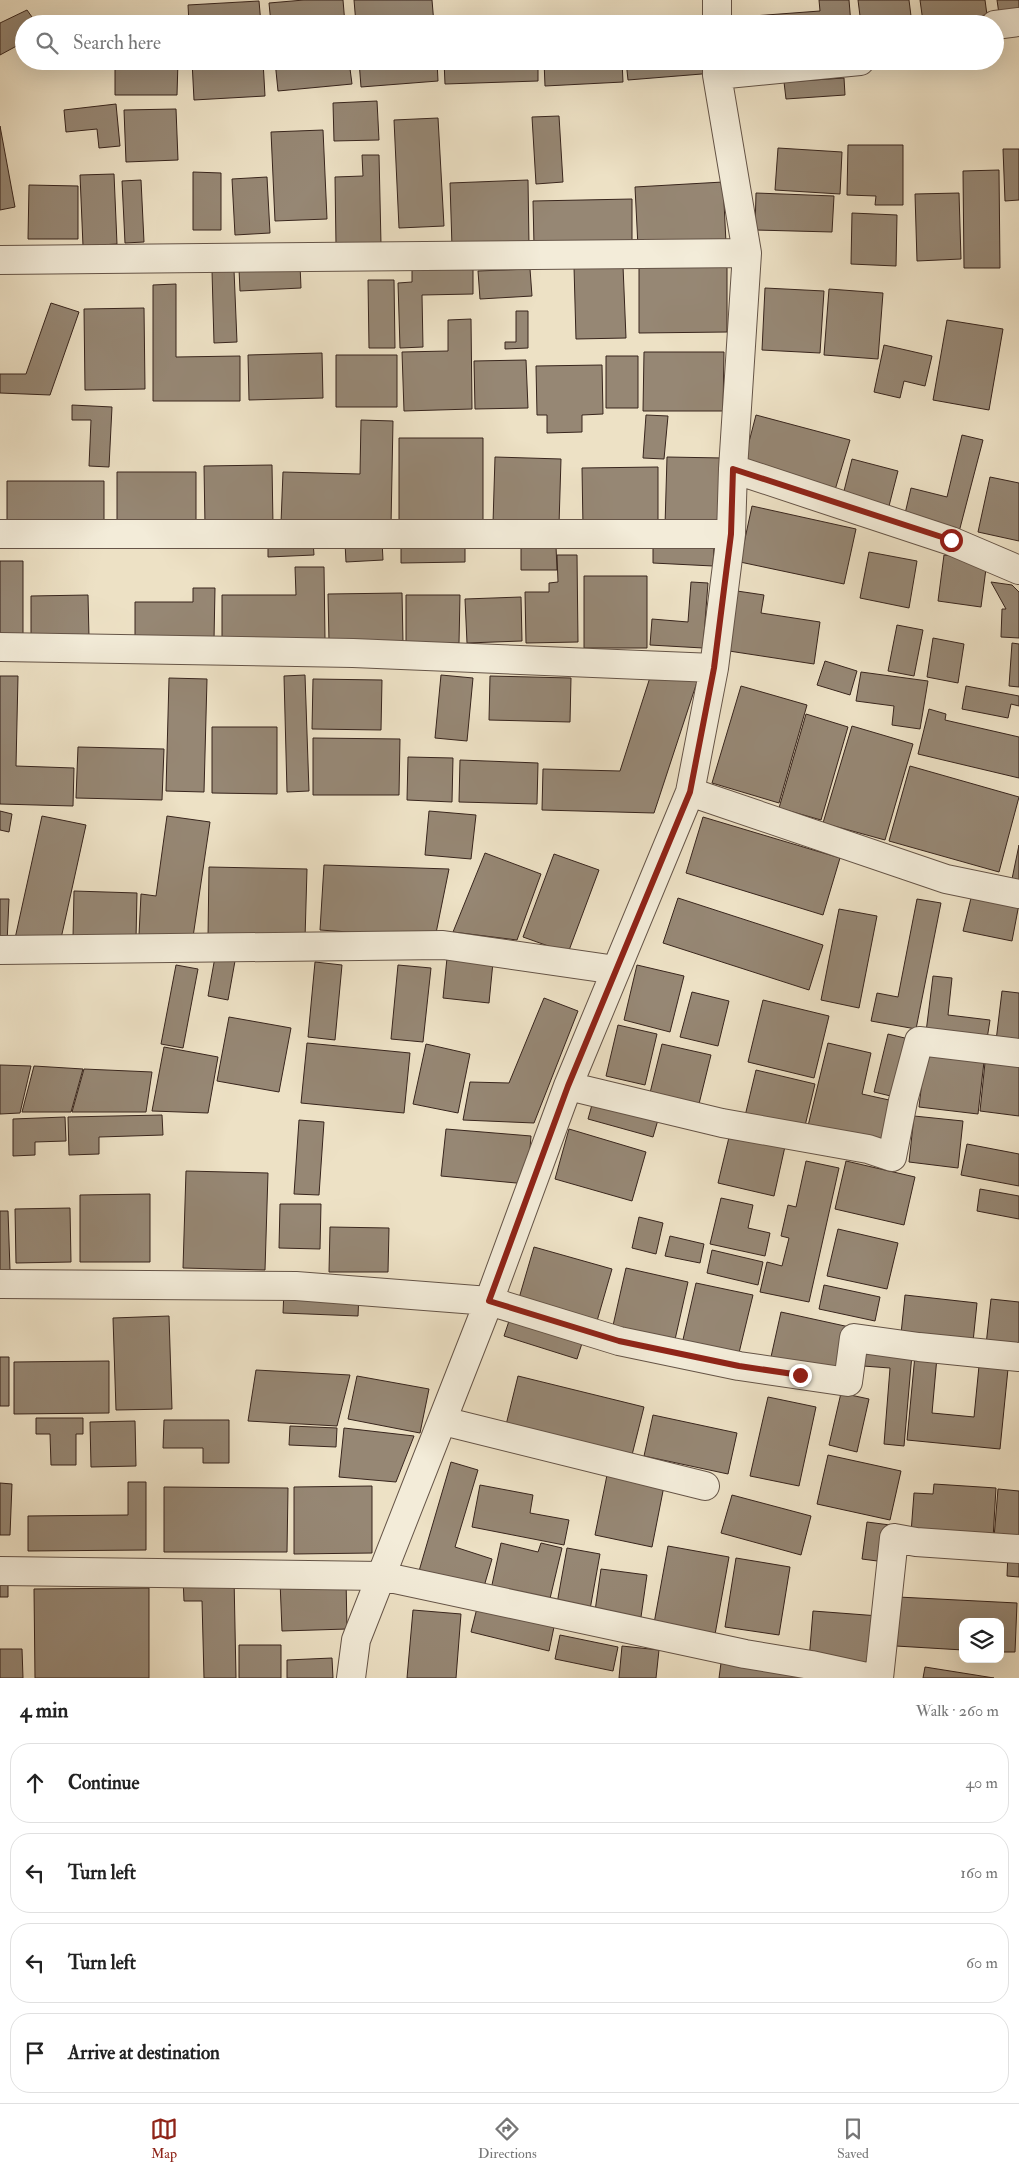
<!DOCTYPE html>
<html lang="en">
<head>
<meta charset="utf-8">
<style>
	body { margin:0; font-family:"IM FELL Double Pica",serif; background:#f2f2f2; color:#222 }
	.controls { position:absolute; right:15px; bottom:15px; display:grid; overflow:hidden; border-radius:10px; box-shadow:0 5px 20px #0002 }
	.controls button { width:45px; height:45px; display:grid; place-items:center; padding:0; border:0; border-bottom:1px solid #e0e0e0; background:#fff; color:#222; font:25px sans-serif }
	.stop { position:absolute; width:15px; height:15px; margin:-11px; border:4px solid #8f2418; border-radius:50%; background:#fff }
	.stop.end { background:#8f2418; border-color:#fff; box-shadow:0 1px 5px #0008 }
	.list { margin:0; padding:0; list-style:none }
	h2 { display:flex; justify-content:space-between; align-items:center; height:65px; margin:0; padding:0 20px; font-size:21px }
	h2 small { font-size:16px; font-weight:400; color:#767676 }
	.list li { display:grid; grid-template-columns:32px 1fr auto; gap:15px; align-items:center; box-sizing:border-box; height:80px; margin:0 10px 10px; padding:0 10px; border:1px solid #e0e0e0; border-radius:20px }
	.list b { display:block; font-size:19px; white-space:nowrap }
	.list em { font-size:16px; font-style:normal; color:#767676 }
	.icon { flex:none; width:28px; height:28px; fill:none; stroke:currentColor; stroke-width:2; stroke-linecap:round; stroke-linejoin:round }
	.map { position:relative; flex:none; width:1019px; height:1678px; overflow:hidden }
	.search { position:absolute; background:#fff; box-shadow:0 5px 20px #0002; left:15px; right:15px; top:15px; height:55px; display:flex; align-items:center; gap:12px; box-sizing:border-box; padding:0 18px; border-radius:28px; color:#767676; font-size:19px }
	.sheet { height:425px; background:#fff }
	nav { display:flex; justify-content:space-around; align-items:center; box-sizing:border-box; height:70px; border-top:1px solid #e0e0e0; background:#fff; font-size:14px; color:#767676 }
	nav a { display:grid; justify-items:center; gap:2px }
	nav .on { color:#8f2418 }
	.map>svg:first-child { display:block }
</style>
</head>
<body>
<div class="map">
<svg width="1019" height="1678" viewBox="0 0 1019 1678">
	<rect width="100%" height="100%" fill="#ede1c5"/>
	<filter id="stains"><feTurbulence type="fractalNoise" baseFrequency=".004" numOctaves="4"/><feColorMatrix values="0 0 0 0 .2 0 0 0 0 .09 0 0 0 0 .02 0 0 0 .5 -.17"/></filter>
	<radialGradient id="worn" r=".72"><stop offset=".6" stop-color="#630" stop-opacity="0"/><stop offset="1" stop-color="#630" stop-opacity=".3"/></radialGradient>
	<path fill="#968774" stroke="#38251d" d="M304,0H343L345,24H271L269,3Z
		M354,0H432L434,24H356Z
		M819,0H849L851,24H727L726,18L820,11Z
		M858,0H909L912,24H861Z
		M920,0H985L987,15L923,22Z
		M997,0H1019V10L999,14Z
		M259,1L261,24H189L188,5Z
		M27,10L37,24H24V42L0,55V23Z
		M116,16L178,17V24H116Z
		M115,61H178L177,95H115Z
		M192,61H263L265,96L194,100Z
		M275,61H349L352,84L278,91Z
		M359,61H437L438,81L361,87Z
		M444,61H538V81L445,84Z
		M544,61H622L623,82L545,86Z
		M626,61H713L714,73L628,80Z
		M844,78L845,95L786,99L784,82Z
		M377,101L379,140L334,141L333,103Z
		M116,104L120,146L99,148L97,129L66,132L64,110Z
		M176,109L178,160L126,162L124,110Z
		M559,116L563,182L536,184L532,117Z
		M438,118L444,226L399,228L394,120Z
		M0,126L15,207L0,210Z
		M323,130L327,219L275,221L271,132Z
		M848,145H903V205H875L876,196L847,195Z
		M778,148L842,152L840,194L775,190Z
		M1003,149H1019V200L1005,201Z
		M362,155H379L381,244L336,245L335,177L363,176Z
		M999,170L1000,268H964L963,171Z
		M193,172L221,173V230H193Z
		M114,174L117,244L83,246L80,175Z
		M267,177L270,233L235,235L232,179Z
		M141,180L144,242L125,243L122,181Z
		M528,180L529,245L452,247L450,183Z
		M723,182L726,243L638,247L635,187Z
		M29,185L78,186V239H28Z
		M756,193L834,196L832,232L755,230Z
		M959,193L961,259L917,261L915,194Z
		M632,199V243L534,245L533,201Z
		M852,213L897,215L896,266L851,264Z
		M727,264V332L639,333V265Z
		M300,265L301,288L240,291L239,269Z
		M623,266L626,338L576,339L574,267Z
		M473,269V294L422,295L423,347L400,348L398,283L412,282V270Z
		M530,269L532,296L480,299L478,271Z
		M234,270L237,342L214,343L212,271Z
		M368,280H394L395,348H369Z
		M176,284V357L240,356V401H153V285Z
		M765,288L824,291L820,353L762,350Z
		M829,289L883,293L878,359L824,355Z
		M51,303L79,312L50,395L0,393V374H26Z
		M144,308L145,389L85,390L84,309Z
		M516,311H528V348L505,349V342H516Z
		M471,319L472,409L404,411L402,352L448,351V320Z
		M947,320L1003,329L989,410L933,400Z
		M884,345L932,356L925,386L904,381L900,398L874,392Z
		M644,352H724L723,411H643Z
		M322,353L323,398L249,400L248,355Z
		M336,355H397V407H336Z
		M606,356H638V408H606Z
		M526,360L528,408L475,409L474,361Z
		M602,365L603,414L582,415V432L547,433V415H537L536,366Z
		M72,405L112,407L109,467L89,466L91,420H72Z
		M646,415L668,416L664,459L643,458Z
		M756,415L850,440L835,490L743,465Z
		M361,420L393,421L391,526L281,523L283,472L360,474Z
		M962,435L983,440L959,532L904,518L911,488L947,497Z
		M399,438H483V523H399Z
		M495,457L561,459L559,525L493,523Z
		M667,457L723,458L721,528L665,526Z
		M852,459L898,471L889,506L843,495Z
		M272,465L273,525H205L204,466Z
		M658,467V526L583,527L582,468Z
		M117,472H196V524H117Z
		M990,477L1019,483V541L978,532Z
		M7,481H104V523L7,524Z
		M752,506L856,529L844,584L740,562Z
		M313,541L314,555L268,557V542Z
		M382,541L383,560L346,562L345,543Z
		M401,544H465V562L401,563Z
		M653,544L714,547L713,566L653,563Z
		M556,546L557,570H521V547Z
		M869,552L917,561L909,608L860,598Z
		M557,555H577L578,642L526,643L525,592H549V583L558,582Z
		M944,555L987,561L981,607L938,601Z
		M0,561H23V637H0Z
		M295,567H324L325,639L222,640V595H296Z
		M584,576H647V648H584Z
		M691,582L708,583L703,648L650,645L652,619L688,622Z
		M991,582L1012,585L1019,592V638L1001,637L1002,609H1006Z
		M193,588H215L214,640H135V602H193Z
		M737,591L764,595L761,613L820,622L814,664L729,651Z
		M402,593L403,642H329L328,594Z
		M88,595L89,637L31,638V596Z
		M406,595H460L459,643L406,642Z
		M521,597L522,641L467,643L465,599Z
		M897,625L923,630L914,676L888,671Z
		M933,638L964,644L958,683L927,677Z
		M1012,643L1019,644V687L1009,686Z
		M825,661L857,671L850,695L817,685Z
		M653,668L697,682L654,813L542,810L543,769L620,771Z
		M861,672L928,681L920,729L892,725L894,706L856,701Z
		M305,675L309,791L287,792L284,676Z
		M441,675L473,678L467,741L435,738Z
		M0,676H18L16,766L74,768L73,806L0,804Z
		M490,676L571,678L570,722L489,720Z
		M169,678L207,679L204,792L166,791Z
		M313,679L382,680L381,730L312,729Z
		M741,686L807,705L779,803L712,783Z
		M966,686L1019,696V706L1011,704L1008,718L962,709Z
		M929,709L946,714L945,720L1019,737V778L918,754Z
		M806,714L848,727L821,820L779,808Z
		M852,726L913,744L885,840L823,823Z
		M212,727H277V794L212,793Z
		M313,738L400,739L399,795H313Z
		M78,747L164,749L162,800L76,798Z
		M408,757L453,758L452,802L407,800Z
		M460,760L538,763L537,804L459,802Z
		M910,766L1019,797L999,872L889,841Z
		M0,811L12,814L9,832L0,830Z
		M429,811L476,815L471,859L425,855Z
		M42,816L86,825L60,943H14Z
		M167,816L210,822L193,937L139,935L141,894L156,896Z
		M703,817L840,858L823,915L686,873Z
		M1019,845V880L1012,879Z
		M485,853L541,874L517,940L453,932Z
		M554,854L599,870L568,953L523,937Z
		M324,865L449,869L435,938L320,930Z
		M209,867L307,869L305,939L208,937Z
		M74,891L137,893L136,939L73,937Z
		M972,894L1019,904L1012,941L963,931Z
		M678,898L823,945L809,990L663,943Z
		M0,899H9L7,943H0Z
		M917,899L941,903L916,1029L871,1021L877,993L898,997Z
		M839,909L877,916L859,1008L821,1000Z
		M215,957L235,961L228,1000L208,996Z
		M447,958L493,962L489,1003L443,998Z
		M315,962L342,965L335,1040L308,1037Z
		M176,965L198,969L183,1048L161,1044Z
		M398,965L431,968L423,1042L391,1039Z
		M637,965L684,976L670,1032L624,1020Z
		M933,976L952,978L948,1015L990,1020L987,1039L926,1032Z
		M1002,991L1019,993V1044L996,1041Z
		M692,992L729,1001L718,1046L680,1037Z
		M544,998L578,1011L534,1123L463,1120L470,1082L509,1083Z
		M763,1000L829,1016L814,1078L748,1062Z
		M229,1017L291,1028L279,1092L217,1081Z
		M618,1025L657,1034L645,1085L606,1076Z
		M888,1034L913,1040L899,1098L874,1092Z
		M307,1043L410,1053L404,1113L301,1103Z
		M828,1043L871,1053L862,1094L898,1102L887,1150L807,1130Z
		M426,1044L470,1054L458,1113L413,1104Z
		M662,1044L711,1055L698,1108L649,1097Z
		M926,1046L985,1053L978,1114L919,1107Z
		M164,1047L218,1057L208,1113L152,1111Z
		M986,1053L1019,1057V1116L980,1111Z
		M0,1065L31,1066L20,1113L0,1114Z
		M34,1066L83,1069L71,1112H22Z
		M84,1069L152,1072L146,1112H72Z
		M756,1070L815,1084L804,1130L745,1116Z
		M595,1094L660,1113L653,1137L588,1119Z
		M162,1115L163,1135L99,1137V1154L69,1155L68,1117Z
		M914,1116L963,1121L958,1168L909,1162Z
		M65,1117L66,1141L35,1142V1155L13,1156V1119Z
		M299,1120L324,1122L319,1195L294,1194Z
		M446,1129L531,1136L527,1184L441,1176Z
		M569,1129L646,1152L632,1201L555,1179Z
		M731,1129L786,1142L774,1196L718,1183Z
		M967,1144L1019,1154V1186L961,1175Z
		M806,1161L839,1168L809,1302L760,1292L767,1262L782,1266L789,1238L781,1236L788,1205L796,1207Z
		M846,1161L915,1177L904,1225L835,1209Z
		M186,1171L268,1173L265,1270L183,1268Z
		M980,1189L1019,1196V1219L977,1211Z
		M150,1194V1262H80V1195Z
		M721,1198L753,1205L748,1228L770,1233L765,1256L710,1244Z
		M280,1204H321L320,1249L279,1248Z
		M70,1208L71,1262L16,1263L15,1209Z
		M0,1211H8L10,1270H0Z
		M639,1217L663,1223L656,1254L632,1248Z
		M330,1227L389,1228L388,1272H329Z
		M838,1229L898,1243L887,1289L827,1276Z
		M670,1236L704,1244L700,1263L665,1256Z
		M534,1247L612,1269L595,1328L517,1305Z
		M712,1250L763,1262L758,1285L707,1273Z
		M626,1268L688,1282L674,1344L612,1330Z
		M696,1283L753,1295L738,1357L682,1344Z
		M824,1285L880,1297L875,1321L819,1309Z
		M284,1290L359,1293L358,1316L283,1313Z
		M905,1295L977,1303L973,1342L901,1334Z
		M991,1299L1019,1302V1348L986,1345Z
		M781,1312L854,1328L844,1373L771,1357Z
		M511,1315L584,1337L577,1359L504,1336Z
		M169,1316L172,1409L116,1410L113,1318Z
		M864,1350L912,1354L904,1446L884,1444L890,1368L863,1366Z
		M915,1355L937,1357L932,1413L974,1417L979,1366L1008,1369L1000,1449L907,1440Z
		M0,1357H9V1406H0Z
		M109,1361V1413L14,1414V1362Z
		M256,1370L350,1375L337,1426L248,1421Z
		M357,1376L429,1389L420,1433L348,1419Z
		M518,1376L644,1407L632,1455L506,1425Z
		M841,1393L869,1399L857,1452L829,1445Z
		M768,1397L816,1407L799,1486L750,1476Z
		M653,1415L737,1433L728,1474L644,1456Z
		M36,1418H83V1434H76V1465H51L50,1434H36Z
		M164,1420H229V1463H203V1448H163Z
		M135,1421L136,1466L91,1467L90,1422Z
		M290,1426L337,1428L336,1447L289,1445Z
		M344,1428L414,1436L396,1482L339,1477Z
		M828,1455L901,1471L890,1520L817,1504Z
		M451,1462L478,1470L455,1547L492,1559L483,1590L419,1571Z
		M607,1475L664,1486L652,1547L595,1535Z
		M128,1482H146V1550L28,1551V1516L128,1515Z
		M0,1483L12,1484L10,1535H0Z
		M934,1484L996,1488L993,1539L911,1533L914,1493L933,1494Z
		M480,1485L533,1495L530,1513L569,1520L564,1545L472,1527Z
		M372,1486V1553L294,1554V1487Z
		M164,1487L288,1488L287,1552H164Z
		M998,1489L1019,1491V1540L994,1538Z
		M732,1495L811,1516L801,1555L721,1533Z
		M867,1522L890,1525L885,1562L862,1559Z
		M501,1543L538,1552L541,1543L562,1548L548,1607L490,1594Z
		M668,1546L729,1557L714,1640L653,1629Z
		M567,1548L600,1554L589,1615L556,1609Z
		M1008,1552L1019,1553V1577L1007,1576Z
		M736,1558L790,1567L779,1635L725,1627Z
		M601,1569L647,1575L640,1624L594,1618Z
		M0,1576H8V1597H0Z
		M234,1577L236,1678H204L202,1601H184L183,1578Z
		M346,1579L347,1629L282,1631L280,1581Z
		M149,1588V1678H35L34,1589Z
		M898,1597L1017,1603L1015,1652H1000V1622H963V1650L896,1646Z
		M477,1608L554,1627L549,1651L471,1632Z
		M413,1610L461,1614L456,1678H407Z
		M813,1611L879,1616L875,1666L809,1660Z
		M560,1635L618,1647L613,1671L555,1659Z
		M239,1645H281V1678H239Z
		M622,1646L659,1650L656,1678H619Z
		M0,1649H22L23,1678H0Z
		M332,1658L333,1678H287V1660Z
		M721,1663L799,1673V1678H719Z
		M925,1667L994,1678H923Z"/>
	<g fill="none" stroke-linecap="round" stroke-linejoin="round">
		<g stroke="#655447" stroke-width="30">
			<path id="street" d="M717,0V24
				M995,25L1019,22
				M717,75L860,61
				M0,260L747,253
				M733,469L951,541L1019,570
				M0,534H731
				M0,647L353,653L714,668
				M690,792L946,879L1019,894
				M0,950L443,945L616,970
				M568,1086L722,1123L868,1149L892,1157L903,1101L919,1041L1019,1053
				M0,1284L296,1286L489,1301L619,1341L739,1366L848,1382L854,1338L919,1347L1019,1357
				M443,1421L705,1486
				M0,1571L381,1576L745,1654L811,1665L871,1678
				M351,1678L356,1640L489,1301L568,1086L690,792L714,668L731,534L733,469L747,253L717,75V61
				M879,1678L894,1538L916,1542L1019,1549"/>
		</g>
		<use href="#street" stroke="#f3ecd9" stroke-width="28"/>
	</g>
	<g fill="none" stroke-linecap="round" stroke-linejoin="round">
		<path stroke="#8f2418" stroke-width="6" d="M800,1375L739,1366L619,1341L489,1301L568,1086L690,792L714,668L731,534L733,469L951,540"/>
	</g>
	<rect width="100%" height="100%" filter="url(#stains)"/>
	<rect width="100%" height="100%" fill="url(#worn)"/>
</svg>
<div class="controls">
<button><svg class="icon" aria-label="layers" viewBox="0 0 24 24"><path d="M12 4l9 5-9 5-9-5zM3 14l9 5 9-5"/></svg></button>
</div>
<div class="stop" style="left:951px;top:540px"></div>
<div class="stop end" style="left:800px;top:1375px"></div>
<div class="search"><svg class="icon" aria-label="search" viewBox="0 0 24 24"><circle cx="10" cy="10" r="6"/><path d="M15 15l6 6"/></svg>Search here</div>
</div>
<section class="sheet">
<h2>4 min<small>Walk · 260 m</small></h2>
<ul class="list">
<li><svg class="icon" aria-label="ahead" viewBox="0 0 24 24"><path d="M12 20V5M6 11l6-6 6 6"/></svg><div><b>Continue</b></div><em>40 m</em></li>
<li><svg class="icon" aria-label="left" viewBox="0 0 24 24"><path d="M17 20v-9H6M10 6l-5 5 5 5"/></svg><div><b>Turn left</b></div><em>160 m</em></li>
<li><svg class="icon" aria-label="left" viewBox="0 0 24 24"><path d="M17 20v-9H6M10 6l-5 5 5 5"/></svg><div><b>Turn left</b></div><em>60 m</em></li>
<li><svg class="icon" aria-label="arrive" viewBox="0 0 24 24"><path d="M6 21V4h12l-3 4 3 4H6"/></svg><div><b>Arrive at destination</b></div></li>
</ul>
</section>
<nav>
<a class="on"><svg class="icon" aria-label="map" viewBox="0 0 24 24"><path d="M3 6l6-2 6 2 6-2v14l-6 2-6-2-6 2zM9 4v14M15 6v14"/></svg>Map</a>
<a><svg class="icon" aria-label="directions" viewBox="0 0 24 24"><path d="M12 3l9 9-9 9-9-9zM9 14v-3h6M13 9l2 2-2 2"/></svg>Directions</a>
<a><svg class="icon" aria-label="saved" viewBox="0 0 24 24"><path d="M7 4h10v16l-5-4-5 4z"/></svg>Saved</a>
</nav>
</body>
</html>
